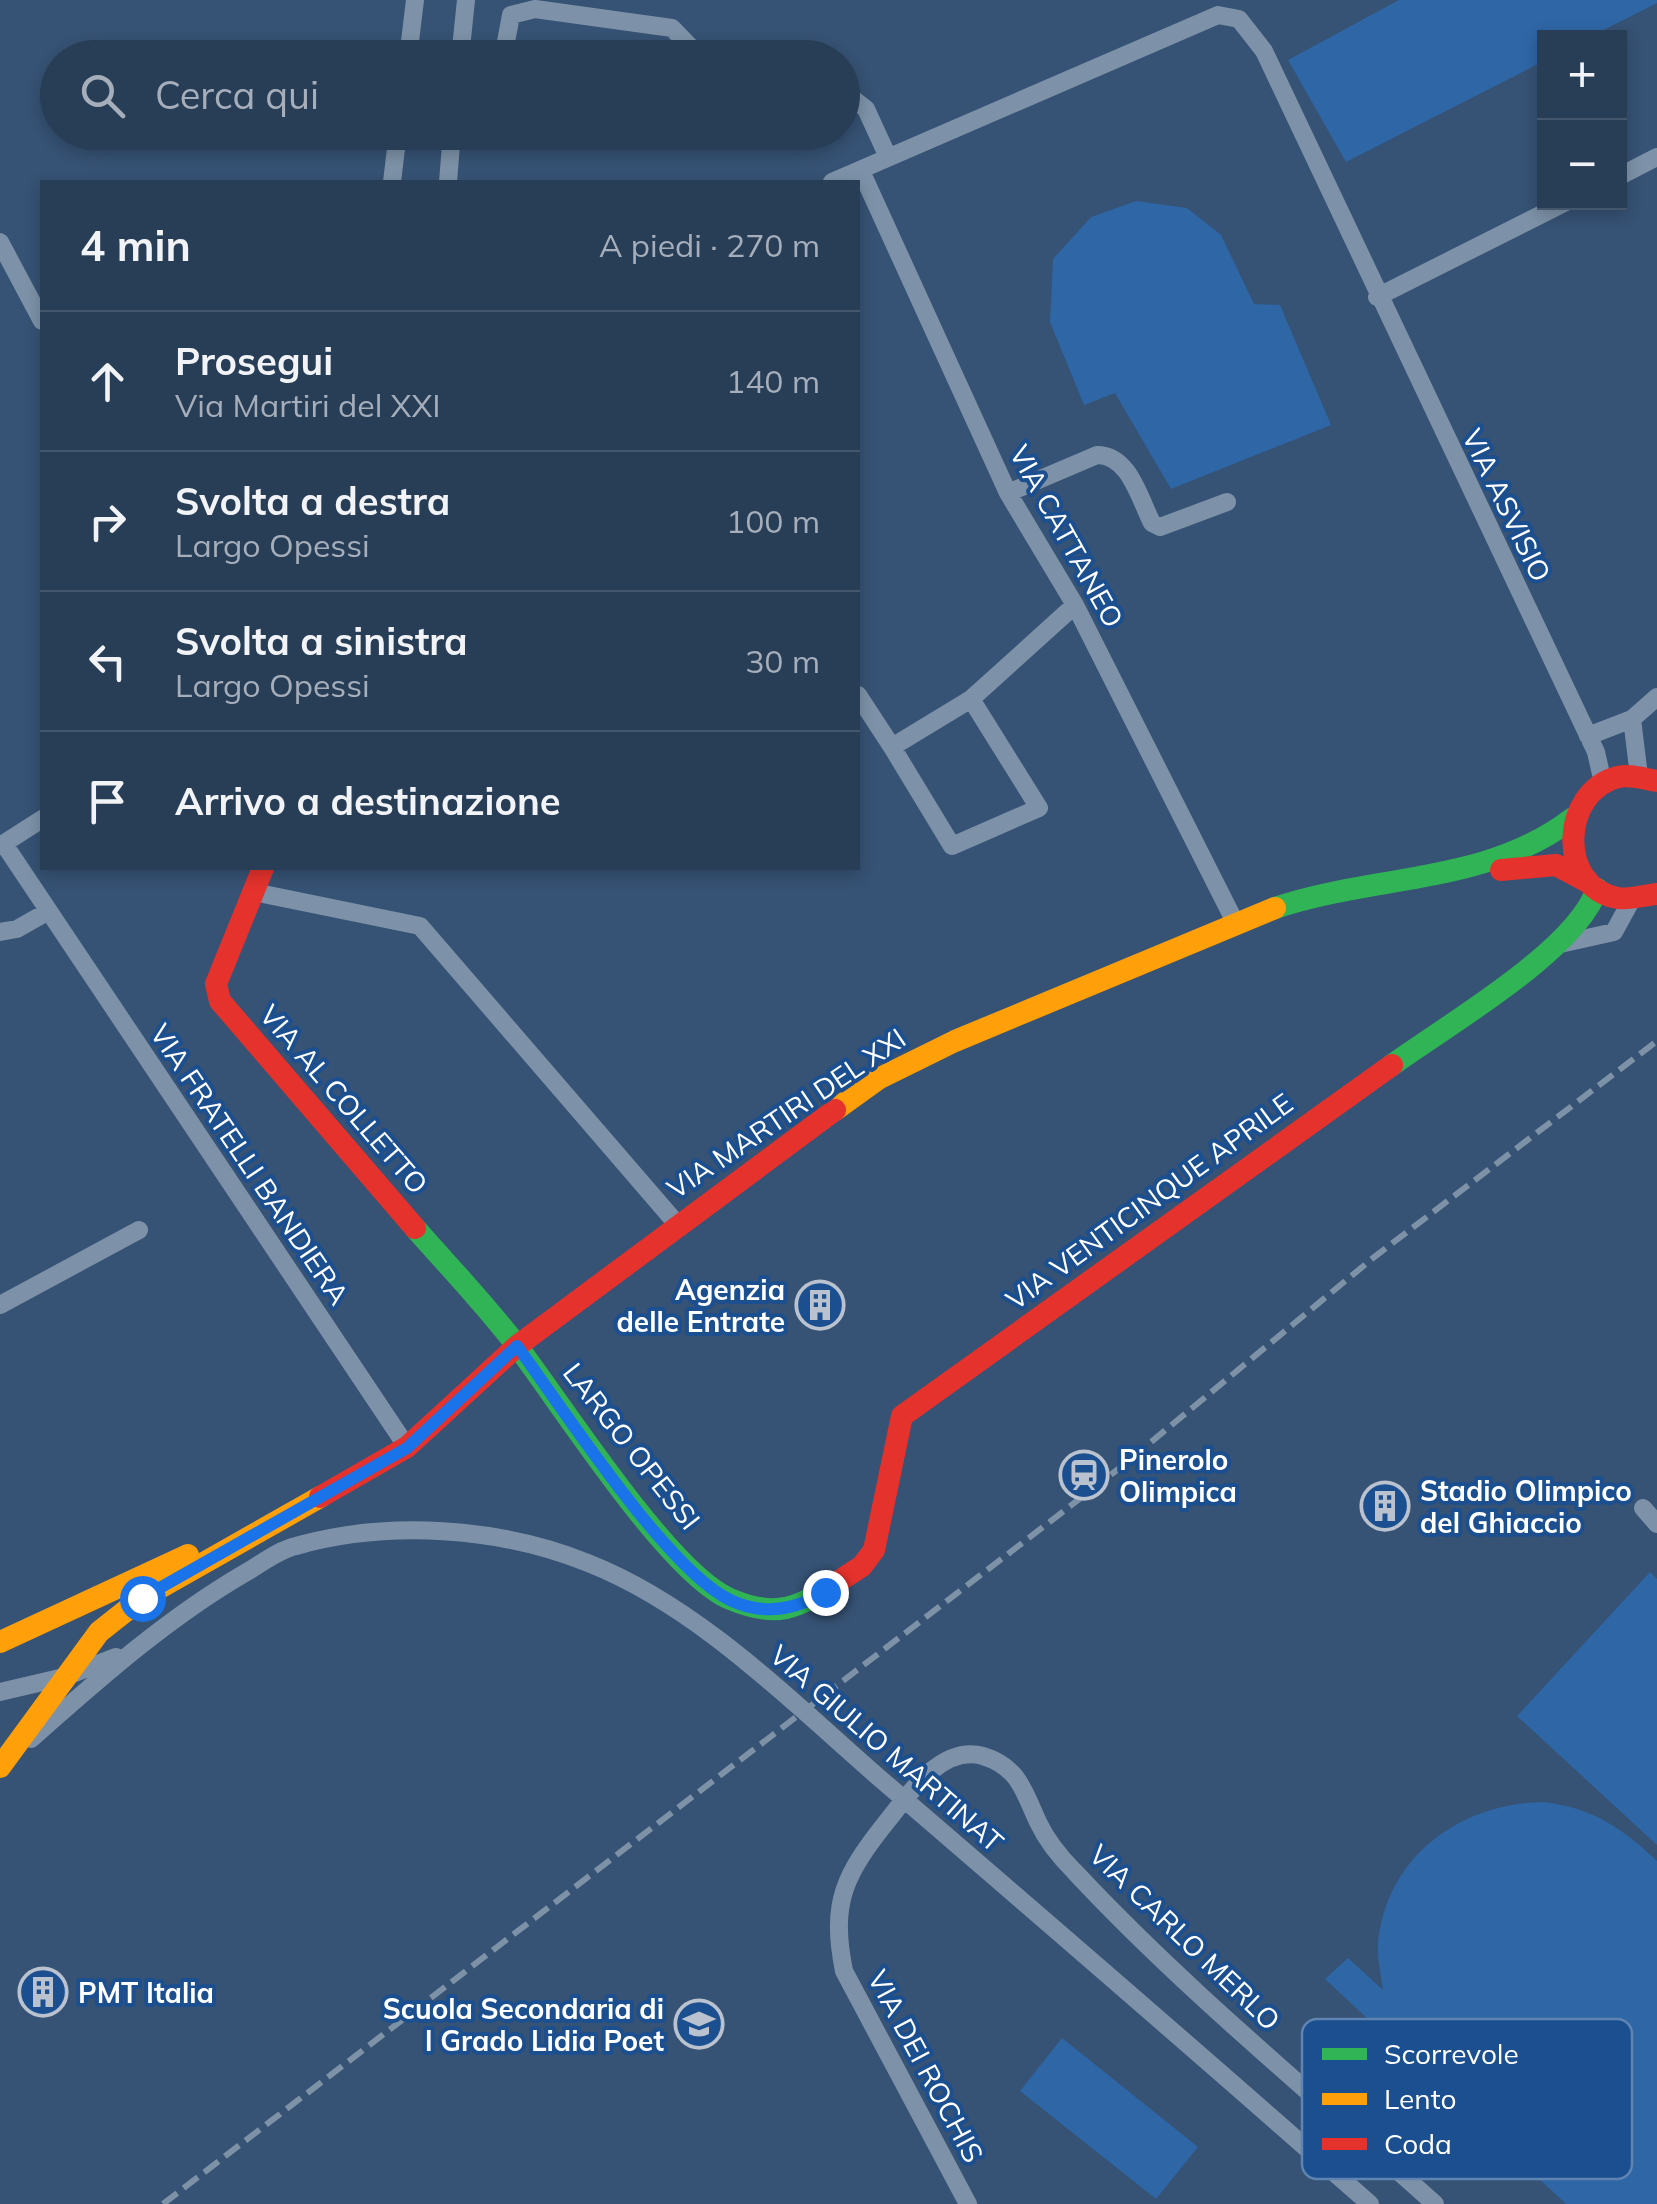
<!DOCTYPE html>
<html lang="it">
<head>
<meta charset="utf-8">
<style>
	body { margin:0; font-family:Mulish,sans-serif; background:#344961; color:#f1f3f6 }
	.controls { position:absolute; right:30px; top:30px; display:grid; overflow:hidden; border-radius:0px; box-shadow:0 5px 15px #0003 }
	.controls button { width:90px; height:90px; display:grid; place-items:center; padding:0; border:0; border-bottom:2px solid #44576d; background:#283e57; color:#f1f3f6; font:50px sans-serif }
	.stop { position:absolute; width:30px; height:30px; margin:-22px; border:8px solid #1a73e8; border-radius:50%; background:#fff }
	.stop.end { background:#1a73e8; border-color:#fff; box-shadow:0 2px 10px #0008 }
	.list { margin:0; padding:0; list-style:none }
	h2 { display:flex; justify-content:space-between; align-items:center; height:130px; margin:0; padding:0 40px; font-size:42px }
	h2 small { font-size:32px; font-weight:400; color:#a5aeba }
	.list li { display:grid; grid-template-columns:65px 1fr auto; gap:30px; align-items:center; box-sizing:border-box; height:140px; padding:0 40px; border-top:2px solid #44576d }
	.list b { display:block; font-size:38px; white-space:nowrap }
	.list p { margin:0; font-size:32px; white-space:nowrap; color:#a5aeba }
	.list em { font-size:32px; font-style:normal; color:#a5aeba }
	.icon { flex:none; width:55px; height:55px; fill:none; stroke:currentColor; stroke-width:2; stroke-linecap:round; stroke-linejoin:round }
	.map { position:relative; flex:none; width:1657px; height:2204px; overflow:hidden }
	.search { position:absolute; background:#283e57; box-shadow:0 5px 15px #0003; left:40px; top:40px; width:820px; height:110px; display:flex; align-items:center; gap:25px; box-sizing:border-box; padding:0 35px; border-radius:55px; color:#a5aeba; font-size:38px }
	.panel { position:absolute; background:#283e57; box-shadow:0 5px 15px #0003; left:40px; top:180px; width:820px; height:690px; border-radius:0px }
	.map>svg:first-child { display:block }
</style>
</head>
<body>
<div class="map">
<svg width="1657" height="2204" viewBox="0 0 1657 2204">
	<rect width="100%" height="100%" fill="#365274"/>
	<path fill="#2f66a5" d="M1399,0H1657V3L1590,37L1544,38V61L1346,162L1288,60Z
		M1136,201L1187,208L1221,235L1254,304L1280,305L1331,425L1171,489L1115,393L1084,405L1050,322L1053,259L1091,217Z
		M1650,1572L1657,1579V1845L1517,1716Z
		M1544,1802C1592,1808 1623,1828 1657,1861V2204H1566L1325,1979L1348,1958L1383,1990C1381,1975 1377,1959 1378,1944C1386,1856 1461,1803 1544,1802Z
		M1062,2038L1198,2147L1156,2199L1020,2091Z"/>
	<g fill="none" stroke-linecap="round" stroke-linejoin="round">
		<path stroke="#7d92a8" stroke-width="18" d="M408,58L415,0
			M460,58L466,0
			M503,58L511,15L535,9L672,28L701,58
			M842,98H852L866,109L888,157
			M861,171L1008,493L1075,605L1235,922
			M1620,176L1657,157
			M392,182L398,132
			M448,182L452,132
			M832,182L1218,15L1239,19L1264,51L1596,752L1603,783
			M0,242L42,321
			M1377,297L1566,202
			M1008,493L1097,455C1129,455 1139,497 1152,523L1160,527L1227,502
			M858,695L892,747L971,699L1075,605
			M1632,719L1639,776
			M1588,736L1632,719L1657,697
			M892,747L952,846L1039,808L971,699
			M4,844L407,1447
			M0,846L42,819
			M254,892L420,926L677,1224
			M0,932L17,929L47,912
			M1560,944L1614,932L1632,899
			M0,1305L139,1230
			M1643,1508L1657,1524
			M0,1692L64,1677L116,1657
			M31,1739C99,1679 166,1619 245,1573C261,1564 278,1550 296,1546C388,1520 499,1527 588,1563C700,1607 795,1705 884,1782C1047,1922 1209,2062 1370,2204
			M968,2204L844,1971C830,1901 845,1874 888,1820C909,1794 942,1744 983,1756C1019,1767 1024,1792 1038,1822C1046,1839 1060,1857 1074,1871C1185,1990 1314,2095 1435,2204"/>
		<path stroke="#30b455" stroke-width="22" d="M1275,908C1375,874 1486,885 1573,818
			M1392,1065C1447,1025 1576,951 1597,889
			M415,1228C450,1268 488,1307 520,1350C564,1408 669,1573 730,1599C777,1619 798,1608 836,1583"/>
		<path stroke="#ff9f0a" stroke-width="22" d="M835,1110L878,1079L955,1041L1275,908
			M0,1642L188,1555
			M0,1767L99,1632L142,1598L320,1497"/>
		<path stroke="#e5322d" stroke-width="22" d="M1657,781C1645,779 1630,774 1618,777C1561,791 1556,887 1618,898C1629,900 1645,895 1657,894
			M263,868L216,984L220,1001L415,1228
			M1501,870L1556,865L1586,881
			M320,1497L407,1447L517,1346L835,1110
			M836,1583L862,1566L874,1550L902,1416L1392,1065"/>
		<path stroke="#7e92a7" stroke-width="6" stroke-dasharray="18 8" stroke-linecap="butt" d="M163,2204L1121,1467L1373,1258L1657,1041"/>
	</g>
	<g fill="none" stroke-linecap="round" stroke-linejoin="round">
		<path stroke="#1a73e8" stroke-width="12" d="M142,1598L407,1448L517,1346C562,1407 666,1569 730,1600C763,1616 795,1610 825,1592"/>
	</g>
	<defs>
		<g id="building-ring" transform="scale(2.5)"><circle r="9.5" fill="#1b4f8f" stroke="#b9c2ce" stroke-width="1.5"/><path d="M-4-6H4V6H1V3H-1V6H-4ZM-2.5-4.3h1.7v1.8h-1.7ZM.8-4.3h1.7v1.8H.8ZM-2.5-1h1.7V.8h-1.7ZM.8-1h1.7V.8H.8Z" fill="#b9c2ce"/></g>
		<g id="station-ring" transform="scale(2.5)"><circle r="9.5" fill="#1b4f8f" stroke="#b9c2ce" stroke-width="1.5"/><path d="M-3-6H3Q5-6 5-4V2Q5 4 3 4L4.5 6H3L1.5 4h-3L-3 6H-4.5L-3 4Q-5 4-5 2V-4Q-5-6-3-6ZM-3.5-4v3h7v-3ZM-3.5 1v1.5H-2V1ZM2 1v1.5H3.5V1Z" fill="#b9c2ce"/></g>
		<g id="school-ring" transform="scale(2.5)"><circle r="9.5" fill="#1b4f8f" stroke="#b9c2ce" stroke-width="1.5"/><path d="M0-5L7-2L0 1L-7-2ZM-4 1L0 2.5L4 1V4Q0 6-4 4Z" fill="#b9c2ce"/></g>
	</defs>
	<g fill-rule="evenodd">
		<use href="#building-ring" x="820" y="1305"/>
		<use href="#station-ring" x="1084" y="1475"/>
		<use href="#building-ring" x="1385" y="1506"/>
		<use href="#building-ring" x="43" y="1992"/>
		<use href="#school-ring" x="699" y="2024"/>
	</g>
	<g text-anchor="middle" dominant-baseline="central" stroke-width="8" stroke-linejoin="round" paint-order="stroke">
		<g font-size="28" fill="#fff" stroke="#1b4f8f">
			<text transform="translate(1507 505) rotate(64)">VIA ASVISIO</text>
			<text transform="translate(1067 536) rotate(61)">VIA CATTANEO</text>
			<text transform="translate(344 1099) rotate(49)">VIA AL COLLETTO</text>
			<text transform="translate(786 1113) rotate(-34)">VIA MARTIRI DEL XXI</text>
			<text transform="translate(250 1164) rotate(56)">VIA FRATELLI BANDIERA</text>
			<text transform="translate(1149 1201) rotate(-36)">VIA VENTICINQUE APRILE</text>
			<text transform="translate(632 1446) rotate(52)">LARGO OPESSI</text>
			<text transform="translate(887 1748) rotate(41)">VIA GIULIO MARTINAT</text>
			<text transform="translate(1185 1937) rotate(44)">VIA CARLO MERLO</text>
			<text transform="translate(926 2066) rotate(62)">VIA DEI ROCHIS</text>
		</g>
		<g font-size="28" font-weight="bold" fill="#fff" stroke="#1b4f8f" text-anchor="start">
			<text x="785" y="1289" text-anchor="end">Agenzia<tspan x="785" dy="32">delle Entrate</tspan></text>
			<text x="1119" y="1459">Pinerolo<tspan x="1119" dy="32">Olimpica</tspan></text>
			<text x="1420" y="1490">Stadio Olimpico<tspan x="1420" dy="32">del Ghiaccio</tspan></text>
			<text x="78" y="1992">PMT Italia</text>
			<text x="664" y="2008" text-anchor="end">Scuola Secondaria di<tspan x="664" dy="32">I Grado Lidia Poet</tspan></text>
		</g>
	</g>
	<rect x="1302" y="2019" width="330" height="160" rx="15" fill="#1b4f8f" stroke="#5f84b1" stroke-width="2.5"/>
	<rect x="1322" y="2048" width="45" height="12" fill="#30b455"/>
	<rect x="1322" y="2093" width="45" height="12" fill="#ff9f0a"/>
	<rect x="1322" y="2138" width="45" height="12" fill="#e5322d"/>
	<g font-size="28" fill="#fff">
		<text x="1384" y="2064">Scorrevole</text>
		<text x="1384" y="2109">Lento</text>
		<text x="1384" y="2154">Coda</text>
	</g>
</svg>
<div class="controls">
<button>+</button>
<button>−</button>
</div>
<div class="stop" style="left:142px;top:1598px"></div>
<div class="stop end" style="left:825px;top:1592px"></div>
<div class="search"><svg class="icon" aria-label="search" viewBox="0 0 24 24"><circle cx="10" cy="10" r="6"/><path d="M15 15l6 6"/></svg>Cerca qui</div>
<section class="panel">
<h2>4 min<small>A piedi · 270 m</small></h2>
<ul class="list">
<li><svg class="icon" aria-label="ahead" viewBox="0 0 24 24"><path d="M12 20V5M6 11l6-6 6 6"/></svg><div><b>Prosegui</b><p>Via Martiri del XXI</p></div><em>140 m</em></li>
<li><svg class="icon" aria-label="right" viewBox="0 0 24 24"><path d="M7 20v-9h11M14 6l5 5-5 5"/></svg><div><b>Svolta a destra</b><p>Largo Opessi</p></div><em>100 m</em></li>
<li><svg class="icon" aria-label="left" viewBox="0 0 24 24"><path d="M17 20v-9H6M10 6l-5 5 5 5"/></svg><div><b>Svolta a sinistra</b><p>Largo Opessi</p></div><em>30 m</em></li>
<li><svg class="icon" aria-label="arrive" viewBox="0 0 24 24"><path d="M6 21V4h12l-3 4 3 4H6"/></svg><div><b>Arrivo a destinazione</b></div></li>
</ul>
</section>
</div>
</body>
</html>
